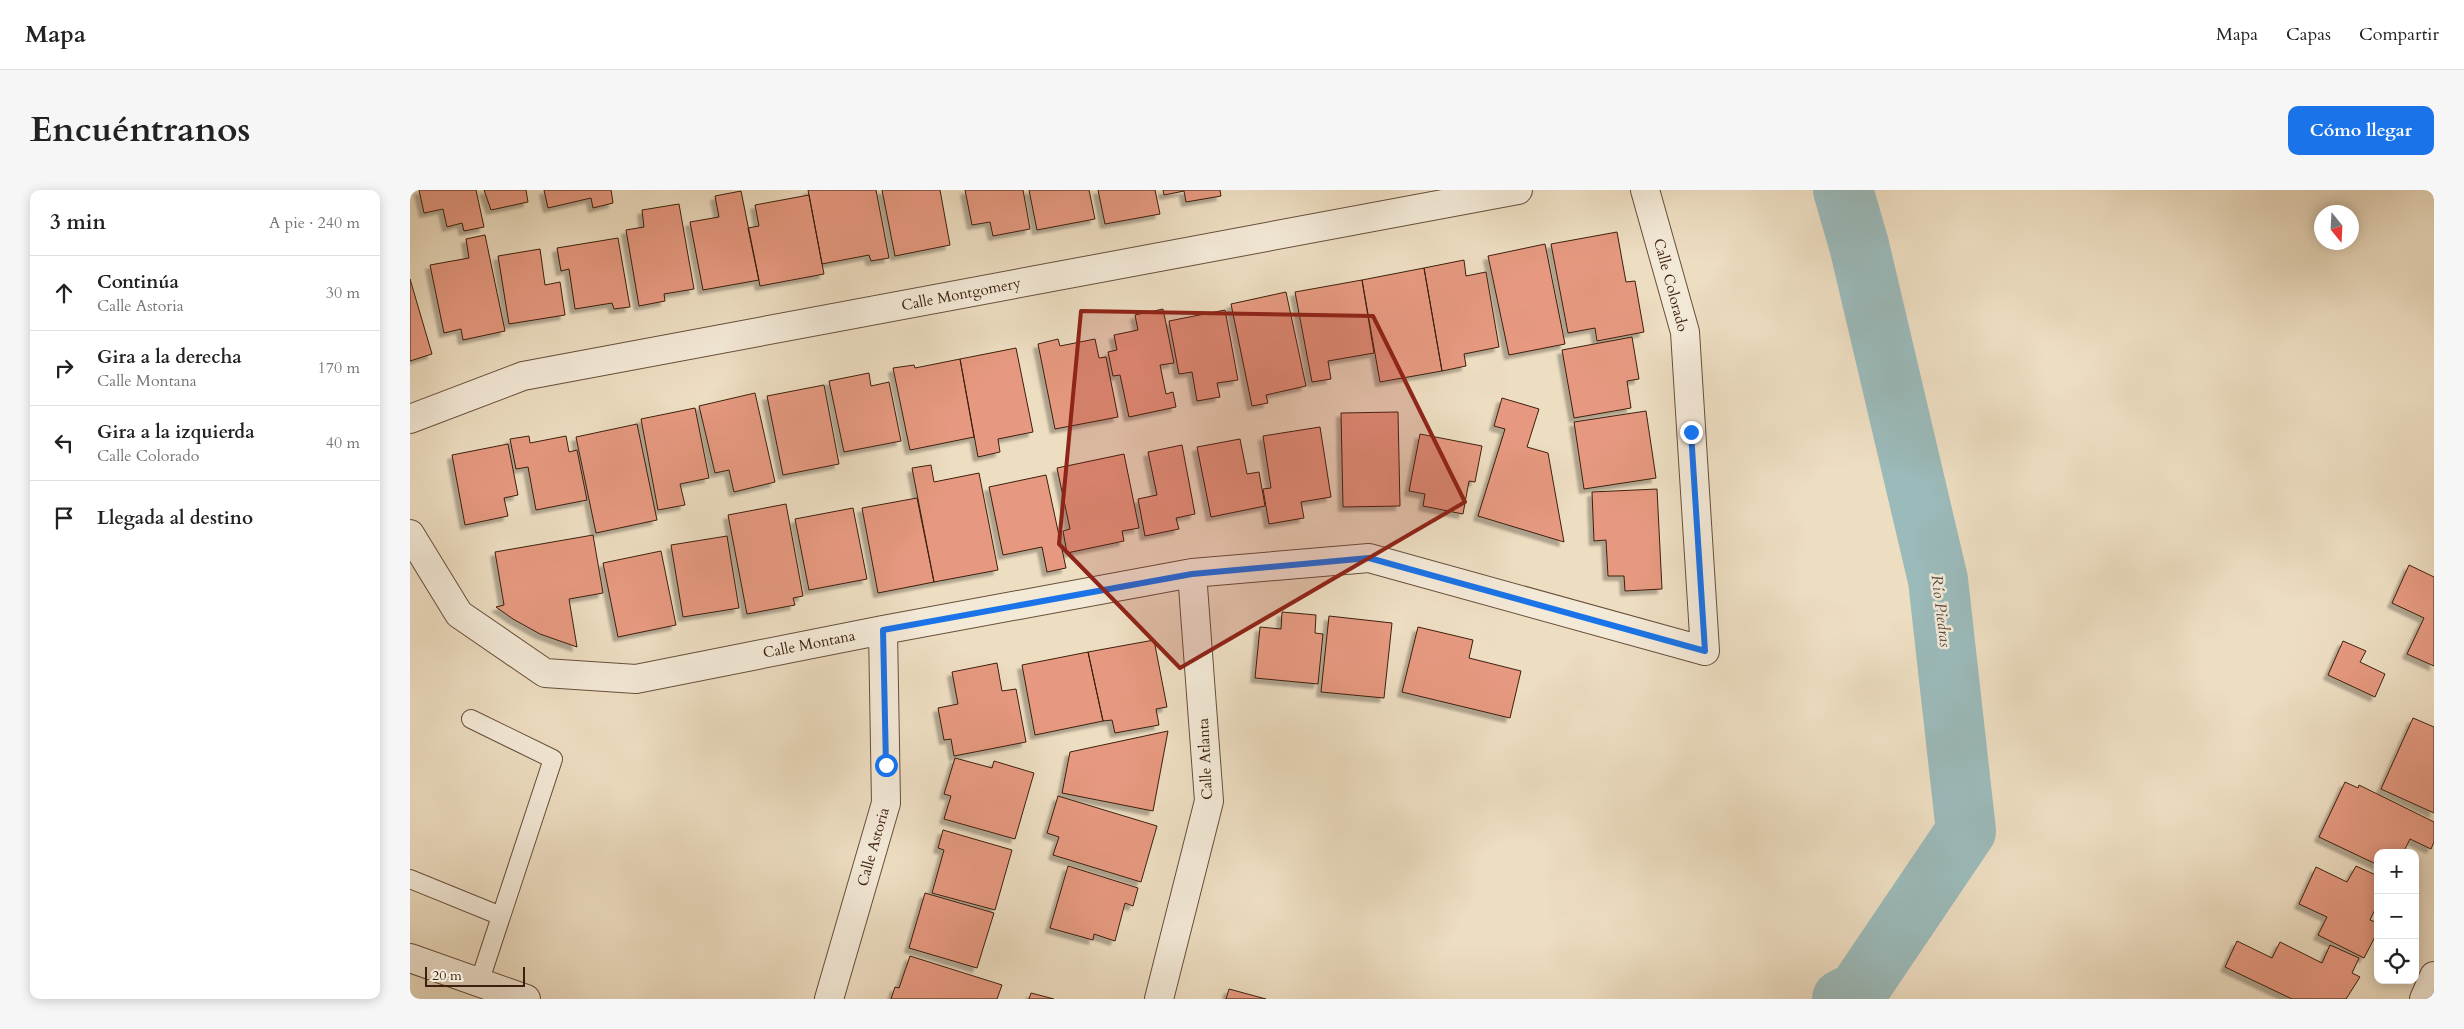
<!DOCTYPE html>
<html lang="es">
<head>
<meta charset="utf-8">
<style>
	body { margin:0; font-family:Cardo,serif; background:#f6f6f6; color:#222 }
	.controls { position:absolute; right:15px; bottom:15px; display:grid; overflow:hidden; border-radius:10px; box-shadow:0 2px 12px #0003 }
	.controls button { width:45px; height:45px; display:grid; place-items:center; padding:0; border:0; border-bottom:1px solid #e0e0e0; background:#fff; color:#222; font:25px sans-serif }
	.compass { position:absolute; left:1904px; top:15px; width:45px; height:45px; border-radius:50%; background:#fff; box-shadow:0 2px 12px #0003; rotate:162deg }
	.scale { position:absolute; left:15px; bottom:12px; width:100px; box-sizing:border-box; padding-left:5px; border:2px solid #3c1f0d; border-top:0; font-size:14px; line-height:18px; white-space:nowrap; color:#3c1f0d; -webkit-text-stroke:4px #f3e9d7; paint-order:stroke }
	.stop { position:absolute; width:15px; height:15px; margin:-11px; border:4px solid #1a73e8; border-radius:50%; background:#fff }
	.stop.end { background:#1a73e8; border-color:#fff; box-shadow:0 1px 5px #0008 }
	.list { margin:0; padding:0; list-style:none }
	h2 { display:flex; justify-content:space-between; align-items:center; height:65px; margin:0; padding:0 20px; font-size:21px }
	h2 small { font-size:16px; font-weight:400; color:#767676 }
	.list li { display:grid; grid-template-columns:32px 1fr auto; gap:15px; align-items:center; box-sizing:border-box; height:75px; padding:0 20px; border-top:1px solid #e0e0e0 }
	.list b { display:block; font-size:19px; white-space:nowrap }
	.list p { margin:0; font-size:16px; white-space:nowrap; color:#767676 }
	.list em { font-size:16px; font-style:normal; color:#767676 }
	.icon { flex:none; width:28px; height:28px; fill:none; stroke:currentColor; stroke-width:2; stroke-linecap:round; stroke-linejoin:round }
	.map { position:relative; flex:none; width:2024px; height:809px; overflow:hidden; border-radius:10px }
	header { display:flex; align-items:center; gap:30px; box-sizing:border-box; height:70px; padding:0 25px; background:#fff; border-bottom:1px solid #e0e0e0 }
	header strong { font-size:24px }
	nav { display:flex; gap:28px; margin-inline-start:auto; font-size:18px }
	.intro { display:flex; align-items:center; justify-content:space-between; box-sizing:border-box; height:120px; padding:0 30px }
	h1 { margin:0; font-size:35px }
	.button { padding:12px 22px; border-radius:10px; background:#1a73e8; color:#fff; font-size:18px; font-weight:700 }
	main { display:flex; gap:30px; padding:0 30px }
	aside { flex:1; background:#fff; border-radius:10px; box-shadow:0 2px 12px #0003 }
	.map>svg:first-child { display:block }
</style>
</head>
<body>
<header>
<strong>Mapa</strong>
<nav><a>Mapa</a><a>Capas</a><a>Compartir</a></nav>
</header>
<div class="intro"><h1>Encuéntranos</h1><a class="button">Cómo llegar</a></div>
<main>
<aside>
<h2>3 min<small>A pie · 240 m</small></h2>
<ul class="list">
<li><svg class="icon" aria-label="ahead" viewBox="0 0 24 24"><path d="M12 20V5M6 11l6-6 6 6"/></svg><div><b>Continúa</b><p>Calle Astoria</p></div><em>30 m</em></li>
<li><svg class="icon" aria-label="right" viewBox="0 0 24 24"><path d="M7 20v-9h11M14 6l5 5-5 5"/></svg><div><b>Gira a la derecha</b><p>Calle Montana</p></div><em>170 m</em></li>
<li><svg class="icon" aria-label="left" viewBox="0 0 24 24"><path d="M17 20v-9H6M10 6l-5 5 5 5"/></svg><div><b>Gira a la izquierda</b><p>Calle Colorado</p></div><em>40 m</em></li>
<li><svg class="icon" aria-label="arrive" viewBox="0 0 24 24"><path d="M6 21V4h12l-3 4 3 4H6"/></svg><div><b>Llegada al destino</b></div></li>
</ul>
</aside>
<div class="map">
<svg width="2024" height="809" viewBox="0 0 2024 809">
	<defs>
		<filter id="shadow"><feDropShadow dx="-4.5" dy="4.5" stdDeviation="1" flood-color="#0004"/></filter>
	</defs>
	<rect width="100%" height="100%" fill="#edddc1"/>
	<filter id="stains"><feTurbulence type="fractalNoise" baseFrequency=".004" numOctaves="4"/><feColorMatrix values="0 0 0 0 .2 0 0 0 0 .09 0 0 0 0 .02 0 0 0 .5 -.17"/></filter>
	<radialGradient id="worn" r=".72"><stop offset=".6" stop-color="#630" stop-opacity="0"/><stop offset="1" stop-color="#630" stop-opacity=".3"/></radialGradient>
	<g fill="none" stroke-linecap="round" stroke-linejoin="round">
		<path stroke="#9bbaba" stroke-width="60" d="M1432,809L1448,801L1556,641L1528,390L1449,55L1433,0"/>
	</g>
	<path fill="#e69980" stroke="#3c1f0d" filter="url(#shadow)" d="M9,0H66L74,37L54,41L52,33L37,37L33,19L14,23Z
		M74,0H116L118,12L81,20Z
		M134,0H201L203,13L183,18L181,8L138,18Z
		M398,0H466L479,68L461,71L459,65L412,74Z
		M472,0H530L540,55L485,66Z
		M555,0H613L620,39L583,46L580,32L562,35Z
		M619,0H679L685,29L627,40Z
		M688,0H745L750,24L695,34Z
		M753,0H810L811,6L776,12L774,1L754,5Z
		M331,1L349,90L293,100L280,32L309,27L305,6Z
		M399,5L414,84L350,96L338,38L349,36L345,15Z
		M269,14L284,99L254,104L255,111L229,116L216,40L234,37L232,20Z
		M1207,42L1216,92L1225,91L1234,142L1187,151L1185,138L1158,143L1141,54Z
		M75,45L95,141L53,150L51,139L34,143L20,75L59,68L56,49Z
		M208,48L220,117L204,119L202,113L165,119L159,79L151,81L147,58Z
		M1135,54L1155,154L1099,165L1078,66Z
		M130,59L135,95L150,92L155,125L99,134L88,66Z
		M1054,70L1056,86L1076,82L1089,157L1054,164L1056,176L1032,181L1014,78Z
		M1014,78L1032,181L970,192L952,90Z
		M0,89L22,164L0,171Z
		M952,90L964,163L918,171L921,189L902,192L885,102Z
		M876,102L896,196L856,205L858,213L842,216L821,114Z
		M753,119L764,173L750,175L756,204L763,202L766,217L719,227L710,185L703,186L698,162L707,160L704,145L728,140L725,125Z
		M815,120L828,190L807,193L810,207L787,211L782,182L769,184L759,131Z
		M1222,147L1229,189L1217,191L1221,218L1164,228L1152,160Z
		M648,149L650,156L685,149L689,168L696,167L708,227L645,239L628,154Z
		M606,158L623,242L588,249L590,262L568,267L550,169Z
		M550,169L564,247L500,260L483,178L504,175L505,178Z
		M459,183L461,196L479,192L491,251L434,262L419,191Z
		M414,195L429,274L373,285L357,206Z
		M345,203L365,292L324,302L319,280L305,283L289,216Z
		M1092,208L1129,219L1117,257L1138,263L1154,352L1068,326L1095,239L1084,236Z
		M285,218L299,288L270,294L275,315L248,320L231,229Z
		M1236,221L1246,288L1174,299L1164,232Z
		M988,222L990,316L933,317L931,223Z
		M227,234L247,330L186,343L166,247Z
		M910,237L921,307L891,312L894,328L859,334L853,299L861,298L853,246Z
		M1010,244L1072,256L1065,292L1059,291L1053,324L1013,316L1015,304L999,301Z
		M119,246L120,253L156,246L159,262L167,260L177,310L126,320L118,277L106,279L100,249Z
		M830,249L837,284L849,282L855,316L801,327L787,257Z
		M98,254L108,305L94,308L98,326L55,335L42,265Z
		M772,255L785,324L766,328L769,339L735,346L728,309L747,305L738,262Z
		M714,264L729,338L712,341L714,351L657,363L653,341L660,339L647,278Z
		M521,275L524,292L569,283L588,380L524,392L502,278Z
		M636,285L656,378L637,382L632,357L593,365L579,297Z
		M1247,299L1252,399L1215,401L1214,386H1198L1196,350L1184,351L1182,302Z
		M507,308L524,392L468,403L452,318Z
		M376,314L393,406L383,408L385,415L337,424L318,325Z
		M443,318L457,389L399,400L385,329Z
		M183,345L193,403L159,409L167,457L130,444L103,429L86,417L94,415L85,362Z
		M317,346L329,418L273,427L261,355Z
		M251,361L266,435L208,447L193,373Z
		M1999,375L2024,387V476L1997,464L2014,428L1982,413Z
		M872,422L906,425L905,443L913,444L908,494L845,488L850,437L871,439Z
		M919,426L982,433L974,508L911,502Z
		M1008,437L1063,450L1059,468L1111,481L1100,528L992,502Z
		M744,450L757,517L746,519L749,535L705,543L702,530L693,531L678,462Z
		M1933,451L1956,461L1950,472L1975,484L1965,507L1918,485Z
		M678,462L693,531L625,545L612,475Z
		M587,473L592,501L606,499L616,552L544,566L541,549L534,550L528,518L548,514L542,482Z
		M2003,528L2024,537V623L1971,599Z
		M758,541L743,621L652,603L660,562Z
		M545,568L582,578L584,571L624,583L605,649L534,629L541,606L534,604Z
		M1935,592L1948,598L1949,595L2024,632V652L2021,659L2000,649L1993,663H1968V675L1909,647Z
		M648,606L747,636L731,692L643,665L649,647L637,643Z
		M533,640L602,660L585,720L522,703L534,660L528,658Z
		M658,676L728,698L723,716L715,713L705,751L684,744L683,750L640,738Z
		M1946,676L1968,686V713L1960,730L1968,733V741L1954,768L1908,745L1917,727L1889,714L1906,677L1937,692Z
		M515,703L584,723L567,778L499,758Z
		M1827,751L1862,768L1870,752L1912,773L1920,755L1949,768L1942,783L1950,787L1936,809H1882L1815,777Z
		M500,766L592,795L587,809H481L485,797L489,798Z
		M819,799L856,809H816Z
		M621,803L644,809H619Z"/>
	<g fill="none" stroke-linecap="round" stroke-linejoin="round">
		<g stroke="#684e3a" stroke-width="20">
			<path id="service" d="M61,529L143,569L69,793
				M0,689L91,726"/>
		</g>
		<g stroke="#684e3a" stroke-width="30">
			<path id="minor" d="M0,229L113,186L1108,0
				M0,344L49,424L135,483L226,489L473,440L782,383L959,368L1295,461L1275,142L1235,0
				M0,768L116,809
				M419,809L476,613L473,440
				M749,809L799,611L782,383
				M2014,809L2024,786"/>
		</g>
		<use href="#service" stroke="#f3e9d7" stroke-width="18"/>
		<use href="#minor" stroke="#f3e9d7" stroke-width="28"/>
	</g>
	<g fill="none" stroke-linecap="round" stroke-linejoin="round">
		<path stroke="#1a73e8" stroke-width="6" d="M476,575L473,440L782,384L959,368L1295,461L1281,242"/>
	</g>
	<path fill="#8f2418" fill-opacity="0.2" stroke="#8f2418" stroke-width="4" stroke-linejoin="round" d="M671,121L963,126L1055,312L770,478L649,354Z"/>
	<g text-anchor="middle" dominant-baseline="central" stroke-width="5" stroke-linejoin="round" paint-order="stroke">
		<g font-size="15" fill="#3c1f0d" stroke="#f3e9d7">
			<text transform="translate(1261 95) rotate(75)">Calle Colorado</text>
			<text transform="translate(551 104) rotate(-11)">Calle Montgomery</text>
			<text transform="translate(399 454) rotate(-11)">Calle Montana</text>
			<text transform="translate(795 569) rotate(-93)">Calle Atlanta</text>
			<text transform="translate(463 657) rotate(-74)">Calle Astoria</text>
		</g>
		<g font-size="16" font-style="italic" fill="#584e41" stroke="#f3e9d7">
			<text transform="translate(1531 421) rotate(83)">Río Piedras</text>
		</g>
	</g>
	<rect width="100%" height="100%" filter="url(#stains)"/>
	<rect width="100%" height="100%" fill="url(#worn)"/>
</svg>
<div class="controls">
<button>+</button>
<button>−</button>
<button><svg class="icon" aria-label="locate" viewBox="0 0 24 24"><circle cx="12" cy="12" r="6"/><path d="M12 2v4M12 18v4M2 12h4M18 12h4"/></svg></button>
</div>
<svg class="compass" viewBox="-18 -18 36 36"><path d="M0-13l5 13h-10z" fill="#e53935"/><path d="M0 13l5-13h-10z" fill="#767676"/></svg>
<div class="scale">20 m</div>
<div class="stop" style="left:476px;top:575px"></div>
<div class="stop end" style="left:1281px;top:242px"></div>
</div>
</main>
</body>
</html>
